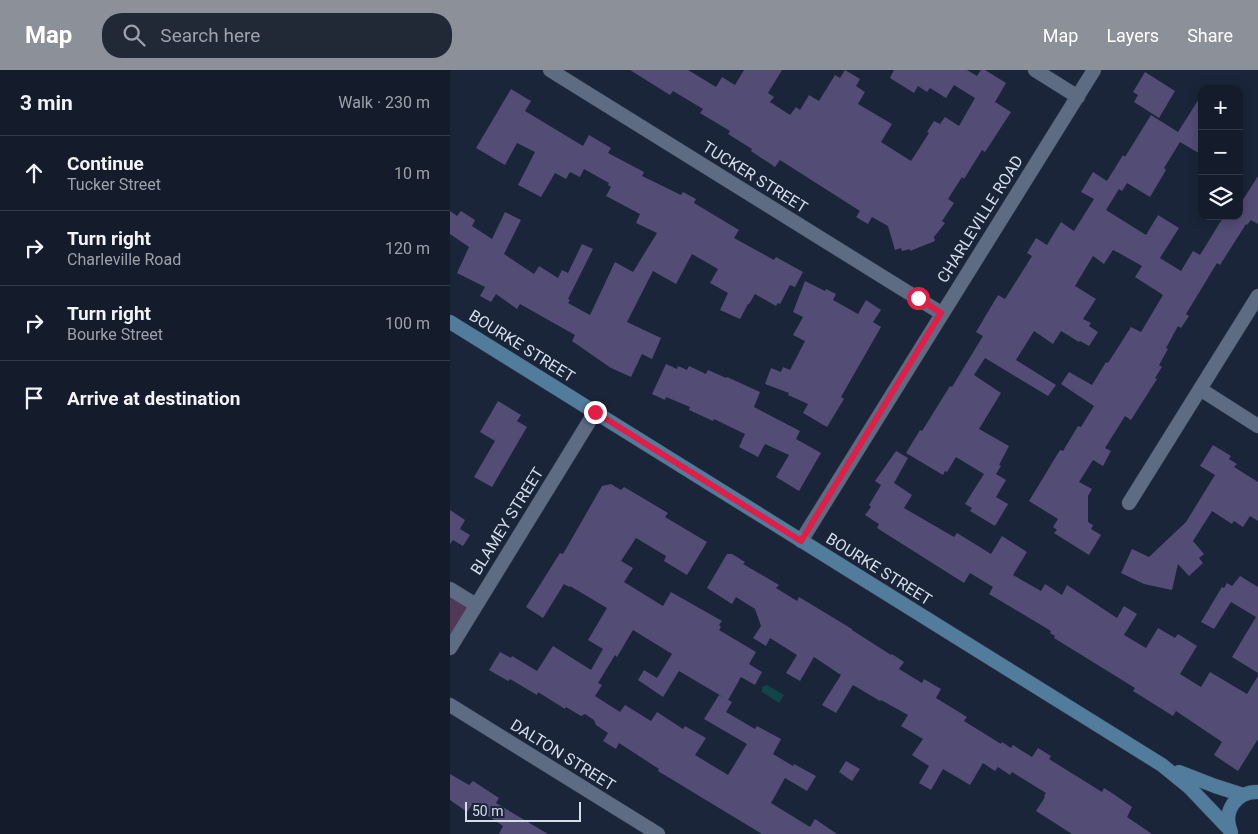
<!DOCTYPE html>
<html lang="en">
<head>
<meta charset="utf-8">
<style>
	body { margin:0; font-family:Roboto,sans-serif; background:#212937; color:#f1f3f6 }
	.controls { position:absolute; right:15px; top:15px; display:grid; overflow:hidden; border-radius:10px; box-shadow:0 2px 12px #0003 }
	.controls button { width:45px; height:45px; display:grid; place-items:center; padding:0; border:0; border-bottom:1px solid #333a47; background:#141c2b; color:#f1f3f6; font:25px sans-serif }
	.scale { position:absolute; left:15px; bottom:12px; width:116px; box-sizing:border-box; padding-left:5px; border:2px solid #d5dcea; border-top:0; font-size:14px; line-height:18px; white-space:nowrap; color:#d5dcea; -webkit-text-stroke:4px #1a2539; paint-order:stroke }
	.stop { position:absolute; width:15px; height:15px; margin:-11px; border:4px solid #e11d48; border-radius:50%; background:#fff }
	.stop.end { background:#e11d48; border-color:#fff; box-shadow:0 1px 5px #0008 }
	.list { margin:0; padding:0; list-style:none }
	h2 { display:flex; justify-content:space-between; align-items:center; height:65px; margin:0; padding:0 20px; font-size:21px }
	h2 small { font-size:16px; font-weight:400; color:#9da1a9 }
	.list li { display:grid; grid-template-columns:32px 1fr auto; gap:15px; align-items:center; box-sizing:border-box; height:75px; padding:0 20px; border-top:1px solid #333a47 }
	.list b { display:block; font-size:19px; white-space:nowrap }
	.list p { margin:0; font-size:16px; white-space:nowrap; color:#9da1a9 }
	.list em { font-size:16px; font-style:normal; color:#9da1a9 }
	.icon { flex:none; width:28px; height:28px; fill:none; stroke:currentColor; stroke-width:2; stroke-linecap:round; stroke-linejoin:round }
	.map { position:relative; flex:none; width:808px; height:764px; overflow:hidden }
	header { display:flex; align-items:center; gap:30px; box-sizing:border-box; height:70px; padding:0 25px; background:#8c9099; color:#fff }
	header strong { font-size:24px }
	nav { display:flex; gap:28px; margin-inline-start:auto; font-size:18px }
	.search { width:350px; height:45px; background:#212937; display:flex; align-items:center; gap:12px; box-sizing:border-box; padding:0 18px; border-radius:20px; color:#9da1a9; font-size:19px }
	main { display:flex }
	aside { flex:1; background:#141c2b }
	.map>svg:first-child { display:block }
</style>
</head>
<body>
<header>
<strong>Map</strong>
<div class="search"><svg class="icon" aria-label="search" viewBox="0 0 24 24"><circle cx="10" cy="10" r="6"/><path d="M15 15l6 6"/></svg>Search here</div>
<nav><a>Map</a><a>Layers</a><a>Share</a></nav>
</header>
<main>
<aside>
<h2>3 min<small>Walk · 230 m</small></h2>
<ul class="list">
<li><svg class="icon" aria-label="ahead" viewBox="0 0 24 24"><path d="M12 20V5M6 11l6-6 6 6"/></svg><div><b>Continue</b><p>Tucker Street</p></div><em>10 m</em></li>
<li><svg class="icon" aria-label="right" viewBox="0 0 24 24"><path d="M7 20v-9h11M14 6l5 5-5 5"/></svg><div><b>Turn right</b><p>Charleville Road</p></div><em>120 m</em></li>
<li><svg class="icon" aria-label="right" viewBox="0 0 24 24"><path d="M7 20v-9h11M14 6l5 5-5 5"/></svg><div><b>Turn right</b><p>Bourke Street</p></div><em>100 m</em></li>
<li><svg class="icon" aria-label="arrive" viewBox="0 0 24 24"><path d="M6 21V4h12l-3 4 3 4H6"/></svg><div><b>Arrive at destination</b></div></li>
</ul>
</aside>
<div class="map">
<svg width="808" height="764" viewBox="0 0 808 764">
	<rect width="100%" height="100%" fill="#1a2539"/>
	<path fill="#503856" d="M0,519L26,535L0,578Z"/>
	<path fill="#11454a" d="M317,615L334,625L329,633L312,622V617Z"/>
	<path fill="#534c75" d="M180,0H238L266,17L272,7L285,15L294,0H332L318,23L324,27L320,32L340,45L346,37L350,40L359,25L369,31L385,5L390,8L395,0L410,9L406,16L415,22L408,34L442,54L431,72L461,91L479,63L477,62L484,51L490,54L495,47L509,56L525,28L504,15L496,28L480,18L477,22L468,16L464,23L440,8L444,0H517L527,6L531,0H535L556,13L545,32L561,42L535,82L532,80L514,109L512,107L498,129L504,133L492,151L495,153L484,167L485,171L460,181V179L452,181L451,178L445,180L438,156L422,147L418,154L406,147L410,141L330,90L325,97L301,81L302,79L278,64L280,61L250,43L253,39L223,21L220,25Z
		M695,2L725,21L709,48L684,32L688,25L683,22Z
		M61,19L81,31L75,41L133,76L139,65L161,78L158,83L194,102L192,106L231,125L233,122L246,129L244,133L289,160L284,168L324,190L326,187L353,202L345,217L340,215L330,234L328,233L326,236L305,224L299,234H298L290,249L270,240L278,223L260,213L268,199L242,184L226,214L203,201L177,252L211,268L202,289L192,284L181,307L161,298L122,271L125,265L70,234L67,239L46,224L41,232L30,226L35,217L7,203L19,177L0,164V141L7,146L11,141L25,150L22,156L42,169L55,142L71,150L54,184L84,204L89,196L108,208L112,200L118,203L132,174L143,179L118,229L120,230L118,233L140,245L165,192L183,202L207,163L186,153L190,144L156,126L161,117L158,115L159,113L134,99L130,107L120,102L116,109L105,103L91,127L68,115L85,82L67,73L55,95L26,78Z
		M752,24V85L730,72L714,98L716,100L700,127L677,113L672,121L669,119L656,140L696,165L708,145L729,158L710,188L731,201L743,181L750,185L774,146H789V136L808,106V154L801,150L797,155L796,154L770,195L767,193L736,244L739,246L731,258L728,256L716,278L718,279L709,295L712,297L705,308L707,309L681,350L675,346L655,378L661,381L653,396L643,390L629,412L642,419L638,426V452L643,455L641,459L651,465L639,485L604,463L607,460L603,457L608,449L579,431L610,380L613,381L628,356L631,357L644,336L611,314L619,302L642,315L656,292L658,293L681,257L691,262L713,225L685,207L692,196L669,183L663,180L654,194L643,186L625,216L646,229L633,249L641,253L639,256L648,262L639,276L630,271L629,272L611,261L603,274L584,261L566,290L606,315L598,326L535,288L524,305L551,323L529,359L559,376L549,395L551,396L546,404L556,410L546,427L558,434L545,456L520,441L522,438L515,434L534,404L506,387L497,402L495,401L493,405L456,383L470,360L472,361L500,316L502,317L533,266L526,262L548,225L555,229L582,186L577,183L586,168L597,175L611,152L624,161L644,129L631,122L643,102L657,111L673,85L675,87L701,45L728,62Z
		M355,211L375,221L376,219L386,224L383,230L408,244L416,230L431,240L423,252L431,257L391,327L394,329L377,357L353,343L358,334L338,325L339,323L315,314L321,298L331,302L333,297L340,300L355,271L343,265L353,247L343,242Z
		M216,294L227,299L228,296L237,300L239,296L256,304L258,300L276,308L277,307L310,322L304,337L350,361L346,369L371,383L349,421L326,407L339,385L315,374L308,387L289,377L295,364L264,349L263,351L239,340L240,337L216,327L215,330L202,324Z
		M48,331L71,345L67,351L77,357L42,417L24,407L45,371L30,362Z
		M763,375L781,386L779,389L787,394L784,397L808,412V451L800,446L793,457L784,451L782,454L762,441L743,471L754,484L749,488L753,493L739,506L728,494L722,520L694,514L671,503L682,479L699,487L736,452L765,405L750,396Z
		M446,381L458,388L444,413L462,425L454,438L504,467L507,463L541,484L552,466L577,482L563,505L591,521L595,514L612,525L617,515L667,548L674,536L687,544L674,565L696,578L708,558L725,568L728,564L747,576L730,604L751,617L760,602L797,624L808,606V669L788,701L764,685L772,672L726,641L723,646L683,621L685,618L604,568L605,566L600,563L601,561L539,524L543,517L520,503L514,513L427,458L429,454L415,445L421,437L419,435L431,415L425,411Z
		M161,414L171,420L174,417L186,424L218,443L215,447L257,472L237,505L214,491L216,486L186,468L171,491L183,498L174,512L213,536L221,522L272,551L269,555L271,557L269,560L306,582L299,594L312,602L305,615L291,607L278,630L229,601L213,627L188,610L194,600L207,608L222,584L183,560L167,587L165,585L148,613L152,615L145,626L170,642L175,635L201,651L207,642L233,659L235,656L256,668L245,685L278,705L297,674L254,649L269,625L282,632L276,642L305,659L307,656L331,669L323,684L343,696L344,694L366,706L357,721L335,708L321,733L360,757L365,749L387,764H312L208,701L209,699L169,673L166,679L153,671L158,663L146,655L144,650L135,644L131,646L116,637L115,639L88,622L87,625L60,609L58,611L39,600L50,582L61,588L62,586L87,601L103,576L141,600L153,579L138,570L157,538L120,516L119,517L114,514L93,548L76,537L110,483L113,484L152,416Z
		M0,440L15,450L10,459L20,465L13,476L3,470L0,474Z
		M277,484H282L295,492L293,494L329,515L326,518L347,531L349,527L402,559V560L441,585L442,584L454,592L449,599L472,613L474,609L491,619L486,628L517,647L514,651L551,674L552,672L561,678L563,675L582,687L588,678L601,686L599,689L652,722L654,718L665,725L682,737L677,747L702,764H622L586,741L595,727L594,726L596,723L562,702L560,705L548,697L545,701L533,693L520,715L493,699L481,720L469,713L479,696L462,685L473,669L451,656L458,645L431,630L430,631L403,615L386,643L372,635L391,605L364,587L350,611L336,603L347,585L320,568L316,576L303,568L311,556L305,539L286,527L282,534L257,518Z
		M790,506L808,517V603L782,587L806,547L781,532L764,559L751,552L772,517L774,518L777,513L782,516Z
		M396,691L410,699L402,711L389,702Z
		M0,704L19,715L23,711L49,728L46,733L98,764H49L53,756L22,735L17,742L0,730Z"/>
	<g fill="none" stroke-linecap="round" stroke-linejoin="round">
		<g stroke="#373f50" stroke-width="15">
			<path id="minor" d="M100,0L491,243
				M585,0L628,27
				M750,319L808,356
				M679,433L808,226
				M351,471L644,0
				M0,519L26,535
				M0,578L145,342
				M0,635L208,764"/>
		</g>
		<g stroke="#373f50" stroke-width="15">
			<path id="secondary" d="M0,252L712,695L739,717L780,760
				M729,702L765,716L793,725
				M781,762C772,742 786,721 808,722"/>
		</g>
		<use href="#minor" stroke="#5d6b83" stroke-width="14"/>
		<use href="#secondary" stroke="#517c9c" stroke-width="14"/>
	</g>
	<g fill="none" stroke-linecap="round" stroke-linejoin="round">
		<path stroke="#e11d48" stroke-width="6" d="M145,342L351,471L491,243L468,228"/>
	</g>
	<g text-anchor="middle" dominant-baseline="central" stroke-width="4" stroke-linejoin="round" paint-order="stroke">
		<g font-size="16" fill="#d5dcea" stroke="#1a2539">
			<text transform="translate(305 107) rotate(32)">TUCKER STREET</text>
			<text transform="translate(530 149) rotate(-58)">CHARLEVILLE ROAD</text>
			<text transform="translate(72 276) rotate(32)">BOURKE STREET</text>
			<text transform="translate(57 451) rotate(-58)">BLAMEY STREET</text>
			<text transform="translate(429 499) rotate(32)">BOURKE STREET</text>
			<text transform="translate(113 685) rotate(32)">DALTON STREET</text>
		</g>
	</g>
</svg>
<div class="controls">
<button>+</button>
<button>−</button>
<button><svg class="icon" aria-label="layers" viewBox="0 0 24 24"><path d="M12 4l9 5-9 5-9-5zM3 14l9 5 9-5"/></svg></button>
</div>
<div class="scale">50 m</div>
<div class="stop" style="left:468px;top:228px"></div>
<div class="stop end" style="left:145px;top:342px"></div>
</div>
</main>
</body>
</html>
